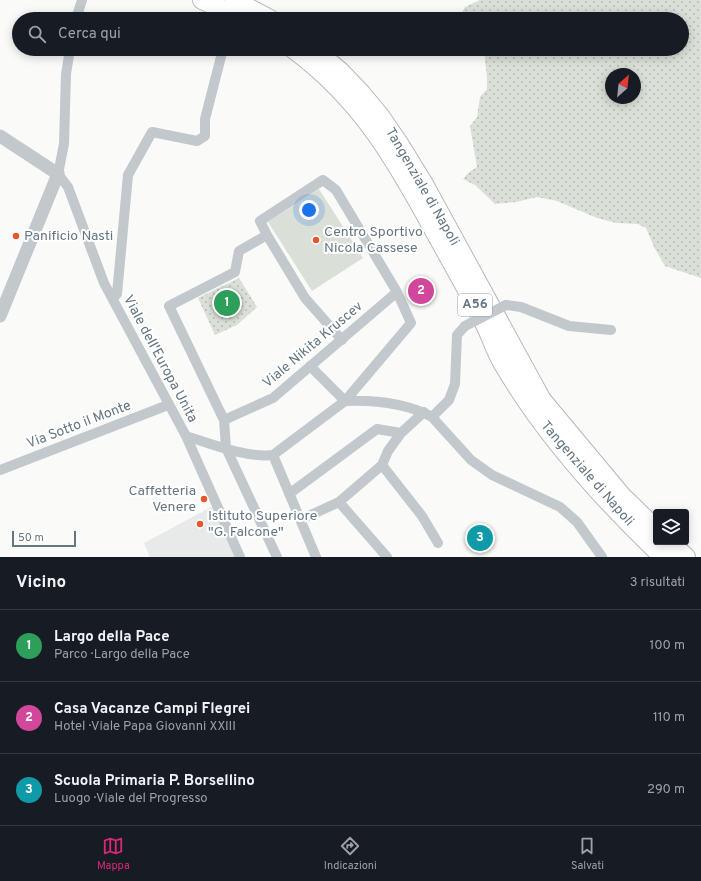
<!DOCTYPE html>
<html lang="it">
<head>
<meta charset="utf-8">
<style>
	body { margin:0; font-family:Overpass,sans-serif; background:#20242c; color:#f1f3f6 }
	.controls { position:absolute; right:12px; bottom:12px; display:grid; overflow:hidden; border-radius:4px; box-shadow:0 2px 10px #0003 }
	.controls button { width:36px; height:36px; display:grid; place-items:center; padding:0; border:0; border-bottom:1px solid #363941; background:#171b24; color:#f1f3f6; font:20px sans-serif }
	.compass { position:absolute; left:605px; top:68px; width:36px; height:36px; border-radius:50%; background:#171b24; box-shadow:0 2px 10px #0003; rotate:27deg }
	.scale { position:absolute; left:12px; bottom:10px; width:64px; box-sizing:border-box; padding-left:4px; border:2px solid #657683; border-top:0; font-size:11px; line-height:14px; white-space:nowrap; color:#657683; -webkit-text-stroke:3px #fff; paint-order:stroke }
	.you { position:absolute; left:309px; top:210px; width:14px; height:14px; margin:-10px; border:3px solid #fff; border-radius:50%; background:#1a73e8; box-shadow:0 0 0 6px #1a73e833 }
	.badge { display:grid; place-items:center; width:26px; height:26px; border-radius:50%; background:#db2777; color:#fff; font-size:13px; font-weight:700 }
	.pin { position:absolute; translate:-50% -50%; border:2px solid #fff; box-shadow:0 1px 4px #0006 }
	.list { margin:0; padding:0; list-style:none }
	h2 { display:flex; justify-content:space-between; align-items:center; height:52px; margin:0; padding:0 16px; font-size:17px }
	h2 small { font-size:13px; font-weight:400; color:#9ea1a6 }
	.list li { display:grid; grid-template-columns:26px 1fr auto; gap:12px; align-items:center; box-sizing:border-box; height:72px; padding:0 16px; border-top:1px solid #363941 }
	.list b { display:block; font-size:15px; white-space:nowrap }
	.list p { margin:0; font-size:13px; white-space:nowrap; color:#9ea1a6 }
	.list em { font-size:13px; font-style:normal; color:#9ea1a6 }
	.icon { flex:none; width:22px; height:22px; fill:none; stroke:currentColor; stroke-width:2; stroke-linecap:round; stroke-linejoin:round }
	.map { position:relative; flex:none; width:701px; height:557px; overflow:hidden }
	.search { position:absolute; background:#171b24; box-shadow:0 2px 10px #0003; left:12px; right:12px; top:12px; height:44px; display:flex; align-items:center; gap:10px; box-sizing:border-box; padding:0 14px; border-radius:22px; color:#9ea1a6; font-size:15px }
	.sheet { height:268px; background:#171b24 }
	nav { display:flex; justify-content:space-around; align-items:center; box-sizing:border-box; height:56px; border-top:1px solid #363941; background:#171b24; font-size:11px; color:#9ea1a6 }
	nav a { display:grid; justify-items:center; gap:2px }
	nav .on { color:#db2777 }
	.map>svg:first-child { display:block }
</style>
</head>
<body>
<div class="map">
<svg width="701" height="557" viewBox="0 0 701 557">
	<defs>
		<pattern id="grass-dots" width="8" height="8" patternUnits="userSpaceOnUse"><rect width="8" height="8" fill="#dadfd7"/><path d="M2 2h.1M6 6h.1" fill="none" stroke="#b4b9b4" stroke-width="1.8" stroke-linecap="round"/></pattern>
	</defs>
	<rect width="100%" height="100%" fill="#fafaf8"/>
	<path fill="#e8e9e9" d="M213,506L236,557H150L144,543Z"/>
	<path fill="url(#grass-dots)" fill-rule="evenodd" d="M480,0H701V278L665,266L654,247L646,228L638,224L617,223L597,218L557,201L537,197L516,202L495,204L475,185L463,179L468,173L477,167L470,126L477,117L480,97L487,89V78L484,49H682V19H461L460,16L465,7ZM611,74H635V98H611Z
		M239,278L257,307L237,325L215,335L198,298Z"/>
	<path fill="#dadfd7" d="M319,189L363,258L312,291L268,222Z"/>
	<g fill="none" stroke-linecap="round" stroke-linejoin="round">
		<g stroke="#b4b9bd" stroke-width="20">
			<path id="motorway" d="M202,0L244,19
				M234,0L270,19
				M293,49C362,100 397,162 437,236C453,265 470,294 484,323C491,336 495,351 503,364C545,436 603,500 663,557
				M314,49L340,71L362,94L381,117L400,145L424,184L542,400L622,496L656,529
				M669,542L686,557"/>
		</g>
		<path stroke="#c3c8cc" stroke-width="10" d="M76,19L82,0
			M70,49L66,74L64,144L58,174L68,187L104,283L186,436L240,557
			M112,298L117,294L128,175L152,132L197,141L205,136V119L223,49
			M506,305L521,307L569,326L611,330
			M310,366L345,401C373,400 406,403 432,417L471,460L492,475L560,507L577,522L602,557
			M432,417L449,400L455,384L457,335L465,326
			M224,420L169,306L235,272L239,251L267,235L305,298L342,340
			M186,436C211,444 246,458 273,455L345,401L411,323L397,292L336,190L323,180L260,221L267,235
			M273,455L316,557
			M382,465L422,516L438,543
			M0,470L168,405
			M289,494L377,429L401,433
			M339,502L387,557
			M300,520L339,502L382,465L388,451L401,433L424,412
			M277,557L226,448L224,420L273,398L397,292"/>
		<path stroke="#c3c8cc" stroke-width="13" d="M0,136L58,174L0,316"/>
		<use href="#motorway" stroke="#fff" stroke-width="18"/>
		<path stroke="#c3c8cc" stroke-width="10" d="M465,326L506,305"/>
	</g>
	<g fill="#e4572e" stroke="#fff" stroke-width="1.5">
		<circle cx="16" cy="236" r="4"/>
		<circle cx="316" cy="240" r="4"/>
		<circle cx="204" cy="499" r="4"/>
		<circle cx="200" cy="524" r="4"/>
	</g>
	<g text-anchor="middle" dominant-baseline="central" stroke-width="4" stroke-linejoin="round" paint-order="stroke">
		<rect fill="#fff" stroke="#939fa8" stroke-width="1" x="458" y="294" width="34" height="22" rx="3"/>
		<g font-size="13" font-weight="bold" fill="#657683">
			<text x="475" y="305">A56</text>
		</g>
		<g font-size="14" fill="#657683" stroke="#fff">
			<text transform="translate(422 187) rotate(60)">Tangenziale di Napoli</text>
			<text transform="translate(313 345) rotate(-40)">Viale Nikita Kruscev</text>
			<text transform="translate(160 359) rotate(62)">Viale dell'Europa Unita</text>
			<text transform="translate(79 425) rotate(-21)">Via Sotto il Monte</text>
			<text transform="translate(587 474) rotate(49)">Tangenziale di Napoli</text>
		</g>
		<g font-size="14" fill="#657683" stroke="#fff" text-anchor="start">
			<text x="324" y="232">Centro Sportivo<tspan x="324" dy="16">Nicola Cassese</tspan></text>
			<text x="24" y="236">Panificio Nasti</text>
			<text x="196" y="491" text-anchor="end">Caffetteria<tspan x="196" dy="16">Venere</tspan></text>
			<text x="208" y="516">Istituto Superiore<tspan x="208" dy="16">"G. Falcone"</tspan></text>
		</g>
	</g>
</svg>
<div class="controls">
<button><svg class="icon" aria-label="layers" viewBox="0 0 24 24"><path d="M12 4l9 5-9 5-9-5zM3 14l9 5 9-5"/></svg></button>
</div>
<svg class="compass" viewBox="-18 -18 36 36"><path d="M0-13l5 13h-10z" fill="#e53935"/><path d="M0 13l5-13h-10z" fill="#9ea1a6"/></svg>
<div class="scale">50 m</div>
<div class="you"></div>
<div class="pin badge" style="left:227px;top:303px;background:#2e9e5b">1</div>
<div class="pin badge" style="left:421px;top:291px;background:#d1479c">2</div>
<div class="pin badge" style="left:480px;top:538px;background:#0f9aa8">3</div>
<div class="search"><svg class="icon" aria-label="search" viewBox="0 0 24 24"><circle cx="10" cy="10" r="6"/><path d="M15 15l6 6"/></svg>Cerca qui</div>
</div>
<section class="sheet">
<h2>Vicino<small>3 risultati</small></h2>
<ul class="list">
<li><span class="badge" style="background:#2e9e5b">1</span><div><b>Largo della Pace</b><p>Parco · Largo della Pace</p></div><em>100 m</em></li>
<li><span class="badge" style="background:#d1479c">2</span><div><b>Casa Vacanze Campi Flegrei</b><p>Hotel · Viale Papa Giovanni XXIII</p></div><em>110 m</em></li>
<li><span class="badge" style="background:#0f9aa8">3</span><div><b>Scuola Primaria P. Borsellino</b><p>Luogo · Viale del Progresso</p></div><em>290 m</em></li>
</ul>
</section>
<nav>
<a class="on"><svg class="icon" aria-label="map" viewBox="0 0 24 24"><path d="M3 6l6-2 6 2 6-2v14l-6 2-6-2-6 2zM9 4v14M15 6v14"/></svg>Mappa</a>
<a><svg class="icon" aria-label="directions" viewBox="0 0 24 24"><path d="M12 3l9 9-9 9-9-9zM9 14v-3h6M13 9l2 2-2 2"/></svg>Indicazioni</a>
<a><svg class="icon" aria-label="saved" viewBox="0 0 24 24"><path d="M7 4h10v16l-5-4-5 4z"/></svg>Salvati</a>
</nav>
</body>
</html>
